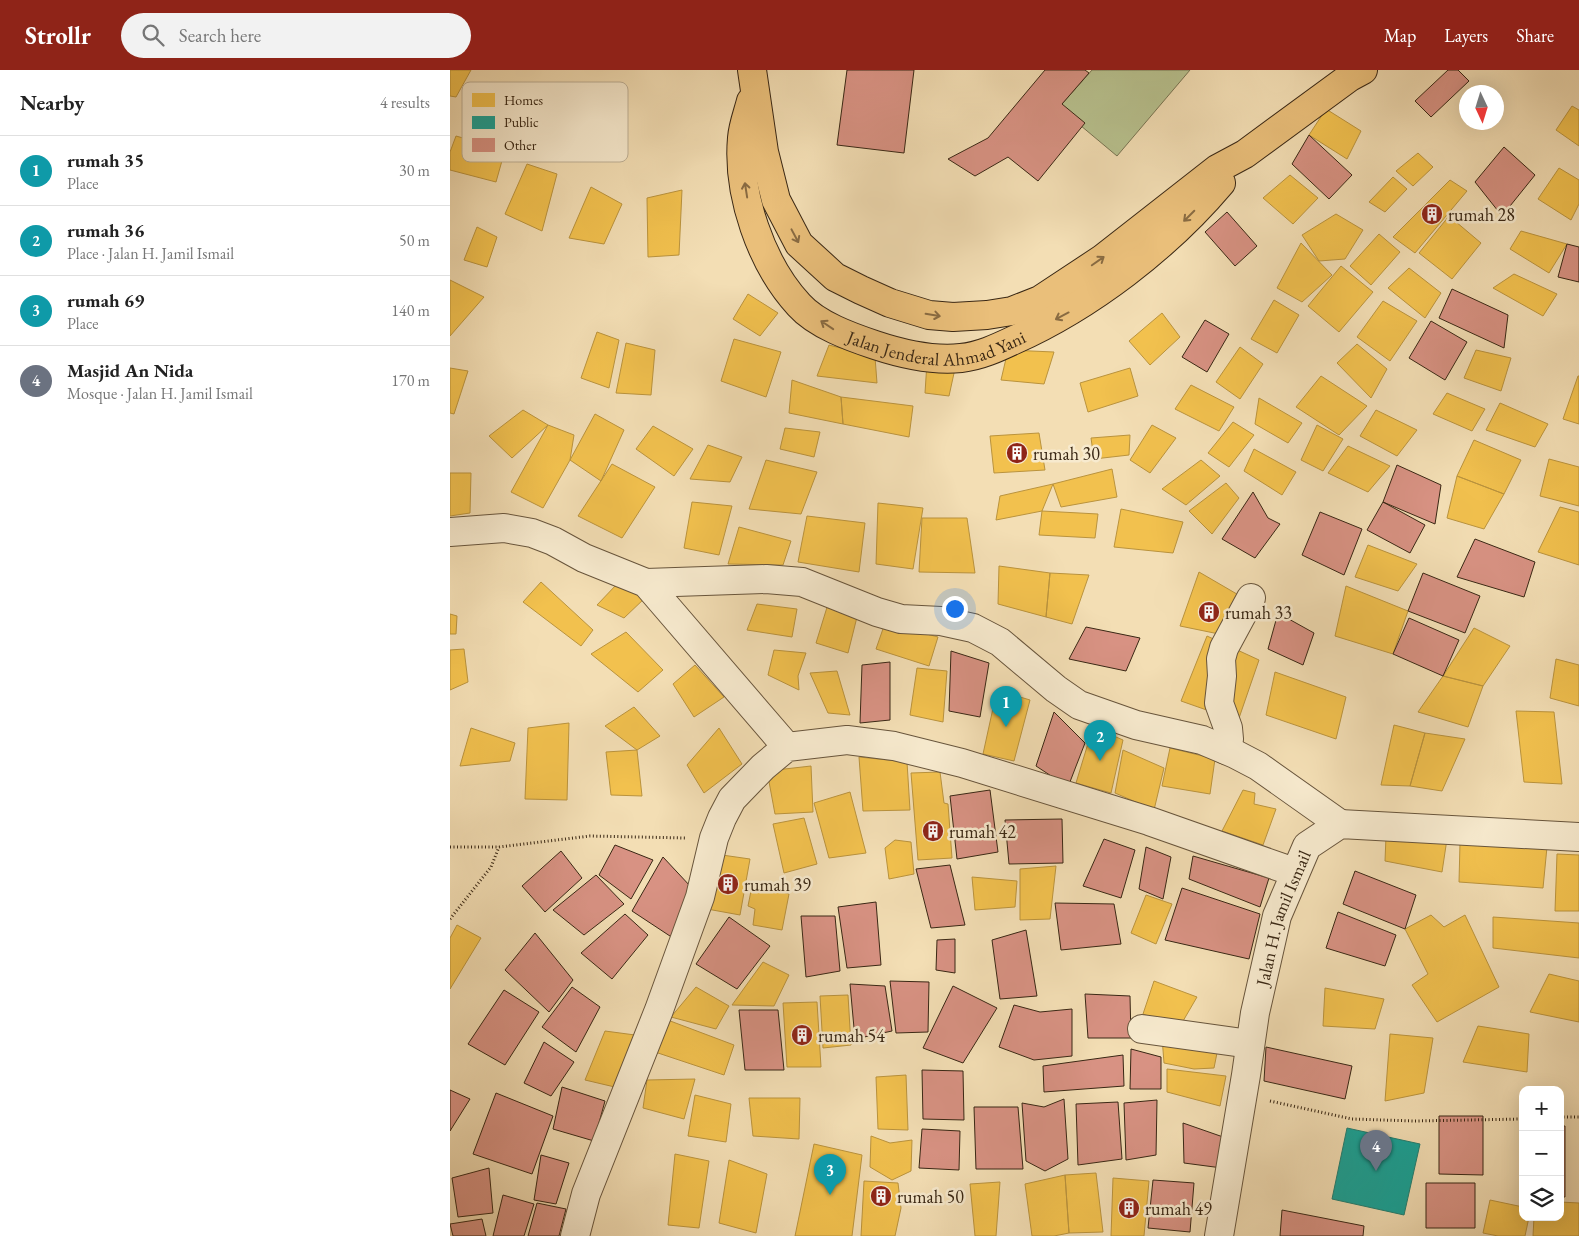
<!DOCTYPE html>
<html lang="en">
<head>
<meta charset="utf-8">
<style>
	body { margin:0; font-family:"EB Garamond",serif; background:#f2f2f2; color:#222 }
	.controls { position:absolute; right:15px; bottom:15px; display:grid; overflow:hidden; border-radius:10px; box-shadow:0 5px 20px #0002 }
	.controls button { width:45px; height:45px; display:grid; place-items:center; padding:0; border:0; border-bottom:1px solid #e0e0e0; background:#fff; color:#222; font:25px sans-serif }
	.compass { position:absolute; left:1009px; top:15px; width:45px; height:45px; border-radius:50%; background:#fff; box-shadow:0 5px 20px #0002; rotate:176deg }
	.you { position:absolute; left:504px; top:538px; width:18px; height:18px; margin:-12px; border:4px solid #fff; border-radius:50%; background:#1a73e8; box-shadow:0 0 0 8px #1a73e833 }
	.badge { display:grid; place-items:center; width:32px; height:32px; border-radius:50%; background:#8f2418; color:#fff; font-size:16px; font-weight:700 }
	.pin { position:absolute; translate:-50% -41px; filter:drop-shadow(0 1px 2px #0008) }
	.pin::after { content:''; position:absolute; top:26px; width:18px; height:15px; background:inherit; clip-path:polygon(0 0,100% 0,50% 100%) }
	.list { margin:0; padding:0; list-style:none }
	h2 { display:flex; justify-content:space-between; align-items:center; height:65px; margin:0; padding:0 20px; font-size:21px }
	h2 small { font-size:16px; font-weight:400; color:#767676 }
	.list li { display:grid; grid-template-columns:32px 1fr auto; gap:15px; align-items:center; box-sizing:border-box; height:70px; padding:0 20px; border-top:1px solid #e0e0e0 }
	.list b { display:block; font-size:19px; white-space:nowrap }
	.list p { margin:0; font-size:16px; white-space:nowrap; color:#767676 }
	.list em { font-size:16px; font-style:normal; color:#767676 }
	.icon { flex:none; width:28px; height:28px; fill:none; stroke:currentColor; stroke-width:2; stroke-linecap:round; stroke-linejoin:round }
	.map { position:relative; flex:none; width:1129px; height:1166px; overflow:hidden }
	header { display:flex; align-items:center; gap:30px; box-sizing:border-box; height:70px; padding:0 25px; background:#8f2418; color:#fff }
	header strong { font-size:24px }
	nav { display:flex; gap:28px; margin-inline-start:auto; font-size:18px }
	.search { width:350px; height:45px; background:#f2f2f2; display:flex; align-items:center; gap:12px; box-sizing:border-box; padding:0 18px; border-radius:28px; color:#767676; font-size:19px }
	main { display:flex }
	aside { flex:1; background:#fff }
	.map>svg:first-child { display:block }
</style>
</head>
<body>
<header>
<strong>Strollr</strong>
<div class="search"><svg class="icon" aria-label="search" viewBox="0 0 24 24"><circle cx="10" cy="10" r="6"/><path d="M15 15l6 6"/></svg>Search here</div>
<nav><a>Map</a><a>Layers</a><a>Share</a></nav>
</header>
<main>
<aside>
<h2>Nearby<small>4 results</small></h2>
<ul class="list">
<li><span class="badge" style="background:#0f9aa8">1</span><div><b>rumah 35</b><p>Place</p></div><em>30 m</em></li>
<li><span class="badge" style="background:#0f9aa8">2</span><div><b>rumah 36</b><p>Place · Jalan H. Jamil Ismail</p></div><em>50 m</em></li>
<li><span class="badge" style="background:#0f9aa8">3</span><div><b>rumah 69</b><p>Place</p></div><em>140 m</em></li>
<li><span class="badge" style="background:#6b7280">4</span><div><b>Masjid An Nida</b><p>Mosque · Jalan H. Jamil Ismail</p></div><em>170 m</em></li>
</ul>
</aside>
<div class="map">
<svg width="1129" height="1166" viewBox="0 0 1129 1166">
	<rect width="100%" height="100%" fill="#f3deb4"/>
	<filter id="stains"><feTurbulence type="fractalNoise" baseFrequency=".004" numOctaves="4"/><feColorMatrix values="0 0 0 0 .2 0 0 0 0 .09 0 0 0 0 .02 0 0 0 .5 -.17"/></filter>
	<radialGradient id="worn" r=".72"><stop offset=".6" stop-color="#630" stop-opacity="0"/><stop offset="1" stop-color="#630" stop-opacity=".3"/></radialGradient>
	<path fill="#b8c28f" stroke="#787452" d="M642,0H740L667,86L612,40V34Z"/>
	<path fill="#f2c14e" stroke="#ba933d" d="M0,0H21L6,27L0,26Z
		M1122,36L1129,40V76L1106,60Z
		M876,39L911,61L897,89L859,65Z
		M6,66L55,80L46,112L0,100V82Z
		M968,83L983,97L963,116L946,101Z
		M77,94L107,104L92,161L55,144Z
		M1109,98L1129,110V134L1121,150L1088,129Z
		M840,105L868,128L843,154L813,128Z
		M943,107L957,119L935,142L919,132Z
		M1000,110L1017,121L965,183L943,167Z
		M141,117L172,134L154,174L119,168Z
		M232,120L229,185L198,187L197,128Z
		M886,144L913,160L895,189L869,191L852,165Z
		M999,146L1031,173L1002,209L969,183Z
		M27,157L47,167L37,197L14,190Z
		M1071,161L1117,174L1099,203L1060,179Z
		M929,164L950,182L921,215L900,196Z
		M851,173L882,205L852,232L827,218Z
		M891,196L923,222L889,262L858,236Z
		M959,198L991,223L975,248L938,218Z
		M1064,204L1107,224L1093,246L1043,218Z
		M0,210L34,227L0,266Z
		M298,224L328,243L310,266L283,249Z
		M824,230L849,245L827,283L801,269Z
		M933,231L967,251L940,291L907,267Z
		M712,243L730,267L700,295L679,271Z
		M147,262L169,270L159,318L131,308Z
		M284,269L331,282L316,327L271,311Z
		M176,273L205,280L201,325L166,323Z
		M907,274L937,299L921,328L887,293Z
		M379,275L425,287L427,313L367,306Z
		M790,277L813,294L790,329L766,312Z
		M558,280L604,282L594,314L551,310Z
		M1026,280L1061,288L1051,321L1014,308Z
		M477,292L506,294L499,326L475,323Z
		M0,298L18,301L4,344L0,343Z
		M680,298L688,326L638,342L630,313Z
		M871,306L917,336L889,365L846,337Z
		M1128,306H1129V354L1113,349Z
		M342,310L391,327L393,354L339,343Z
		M741,315L784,337L769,361L725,339Z
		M997,323L1035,339L1022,361L983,344Z
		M391,327L463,336L459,367L393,354Z
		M809,328L852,353L838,373L805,354Z
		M1050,333L1098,354L1085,377L1036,360Z
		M73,340L98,355L62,388L39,366Z
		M926,340L967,360L947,386L910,366Z
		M145,344L174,360L151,411L120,390Z
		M783,352L804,365L779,397L758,383Z
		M98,355L124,365L120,390L93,438L61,422Z
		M702,355L726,368L700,403L680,390Z
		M867,355L893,369L873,401L851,390Z
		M203,356L243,379L224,406L186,379Z
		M335,358L370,362L364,387L330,379Z
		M589,363L595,400L544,403L540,366Z
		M680,365L679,385L644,389L641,368Z
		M1024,370L1071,390L1054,424L1007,406Z
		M258,375L292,387L280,412L240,409Z
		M898,376L940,396L918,422L878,403Z
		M804,379L846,402L832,425L794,401Z
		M1099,389L1129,397V436L1090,426Z
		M316,390L367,402L351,444L299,439Z
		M751,390L770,406L736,435L712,419Z
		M162,394L205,417L172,468L128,446Z
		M662,399L667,427L611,437L603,414Z
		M0,403H21L20,443L0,446Z
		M1007,406L1054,424L1034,459L997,448Z
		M776,413L789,428L762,464L739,441Z
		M603,414L592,441L546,450L550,426Z
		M242,432L282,436L269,485L234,478Z
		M428,433L473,438L463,499L426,494Z
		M1110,437L1129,442V495L1088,482Z
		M671,439L733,452L723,483L664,477Z
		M592,441L648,444L645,468L589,465Z
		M357,446L415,453L409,502L348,492Z
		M472,448H517L525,503L469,502Z
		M289,457L341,471L333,495L278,494Z
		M918,475L967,494L948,521L905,507Z
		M549,496L600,503L596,547L548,534Z
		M749,502L792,527L769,564L730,556Z
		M600,503L639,505L622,554L596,547Z
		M91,512L143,560L131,576L73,532Z
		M167,514L196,527L174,548L147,535Z
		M896,516L958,541L943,584L885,566Z
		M307,534L347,539L342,567L297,560Z
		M378,534L407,547L398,583L366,573Z
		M0,544L7,546L6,564H0Z
		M435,553L488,567L479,596L426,579Z
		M1024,558L1060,576L1033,616L993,606Z
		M176,562L213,600L188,622L141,584Z
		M757,566L809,590L788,651L731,631Z
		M14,579L18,612L0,620V580Z
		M324,580L356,583L348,606L349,620L318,605Z
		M1106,589L1129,595V636L1100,628Z
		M245,595L274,627L244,647L223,614Z
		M467,598L497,601L493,652L460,645Z
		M387,601L400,645L378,643L360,603Z
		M825,602L896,627L886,669L816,645Z
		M993,606L1033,616L1018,657L968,642Z
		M547,620L580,630L564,691L533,684Z
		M184,637L210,666L187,680L155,656Z
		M1066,641L1104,642L1112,714L1074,712Z
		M119,653L117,730L75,729L78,658Z
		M944,655L975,663L960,716L931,715Z
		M643,657L673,670L661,723L626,713Z
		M21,658L65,673L60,691L10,696Z
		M269,658L292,694L254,723L237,695Z
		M975,663L1015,669L992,721L960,716Z
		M720,678L765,689L760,724L712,716Z
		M187,680L192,726L161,725L156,682Z
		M673,680L714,698L704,740L665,723Z
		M409,687L457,692L460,740L413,741Z
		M361,696L363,742L325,744L317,701Z
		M490,702L494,733L498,734L502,788L468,790L461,703Z
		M793,720L805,723L804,734L826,739L813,775L772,761Z
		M400,722L416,783L379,788L364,733Z
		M354,748L367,794L334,803L323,754Z
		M936,766L997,769L992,802L935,791Z
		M445,770L461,772L464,804L439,809L435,778Z
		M1010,773L1097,777L1093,818L1009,812Z
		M265,784L300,789L290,845L257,839Z
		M1107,784L1129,785V841H1105Z
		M606,796L600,849L570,850V799Z
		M522,807L567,811L565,837L525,840Z
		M324,819L339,824L332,860L303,855L305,839L298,836L301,821Z
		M696,825L722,834L706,874L681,863Z
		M981,845L994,857L1015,845L1049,917L987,952L962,915L978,904L955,859Z
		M1043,847L1129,853V888L1043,878Z
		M7,855L31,868L0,919V868Z
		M313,892L339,905L324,936L282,935Z
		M1099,904L1129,911V952L1080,942Z
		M704,911L747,927L729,958L693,944Z
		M246,917L279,936L266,959L221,947Z
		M875,918L934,929L925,959L873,956Z
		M398,925L401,975L373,978L370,926Z
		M367,932L371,997H337L333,933Z
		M215,949L284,975L274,1005L205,982Z
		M1028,956L1079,964L1077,1002L1013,992Z
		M155,961L185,965L169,1018L135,1010Z
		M940,964L983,968L974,1023L935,1031Z
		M712,967L769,973L764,998L744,999L714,993Z
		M717,999L776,1006L770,1036L717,1022Z
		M456,1005L458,1060L428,1059L426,1007Z
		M245,1009L234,1049L193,1038L197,1010Z
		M245,1025L281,1034L276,1072L238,1066Z
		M299,1028H350L349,1069L303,1066Z
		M421,1066L440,1073L462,1070L461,1101L442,1110L420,1097Z
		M364,1074L412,1085L402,1166H345Z
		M225,1084L259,1091L249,1158L218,1155Z
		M279,1090L317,1104L306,1163L269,1153Z
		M646,1103L653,1162L619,1163L615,1105Z
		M615,1105L619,1163L604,1166H582L575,1114Z
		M663,1108L699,1111L694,1166H661Z
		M414,1111L448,1113L451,1138L445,1166H411Z
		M550,1112L546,1166H525L520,1114Z
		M1040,1130L1073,1137V1147H1079L1075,1166H1048L1033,1163Z
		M1110,1132L1129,1133V1166H1083L1084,1147H1110Z"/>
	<path fill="#17a398" stroke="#217e70" d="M897,1058L970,1074L954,1145L882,1129Z"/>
	<path fill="#d89283" stroke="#392714" d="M397,0H464L454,83L387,75Z
		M595,0H635L639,3L612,34L635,53L588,111L558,87L525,106L498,89L538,68Z
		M998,0H1008L1019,11L981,47L965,31Z
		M859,65L902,105L879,129L842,94Z
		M1054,77L1085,105L1052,146L1025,112Z
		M777,142L807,176L785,196L755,162Z
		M1117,174L1129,177V212L1108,207Z
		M1002,219L1058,245L1054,278L989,248Z
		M755,250L779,264L757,302L732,287Z
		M981,251L1017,272L995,310L959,288Z
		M947,395L991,415L985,454L933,432Z
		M803,422L818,448L830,454L805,488L772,469Z
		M933,432L975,455L960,483L917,460Z
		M870,442L912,459L894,505L852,485Z
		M1025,469L1085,492L1074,527L1007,507Z
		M973,503L1030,526L1015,563L958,541Z
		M828,543L864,563L853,595L818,579Z
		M959,548L1009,570L993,606L943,584Z
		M636,557L690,568L676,601L619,589Z
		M501,581L539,593L530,647L499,641Z
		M440,592V650L410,653L412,595Z
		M604,642L635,673L618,717L586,696Z
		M540,720L548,782L507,789L500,726Z
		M612,749L613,793L559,794L555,750Z
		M654,769L685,780L671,828L633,816Z
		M165,775L203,790L181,829L149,805Z
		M696,777L721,787L713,829L689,819Z
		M111,781L132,808L95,842L72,816Z
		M743,786L819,808L810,837L739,809Z
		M213,787L241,817L226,870L182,841Z
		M500,795L515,855L481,858L466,799Z
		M905,801L966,825L955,859L893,834Z
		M146,805L174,834L134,865L103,840Z
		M732,818L810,844L799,889L715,870Z
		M426,832L431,895L397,898L388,837Z
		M605,833L664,834L671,874L611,880Z
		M888,842L946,865L935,896L876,878Z
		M175,844L198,865L162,909L131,883Z
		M351,846H385L390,901L356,907Z
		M279,847L320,876L287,919L246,894Z
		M576,860L587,926L550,929L542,870Z
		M85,863L123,910L99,942L55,900Z
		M505,869V903L486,900L487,870Z
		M440,911L479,912L478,962L446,963Z
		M400,914L435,916L442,961L405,969Z
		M503,916L547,938L513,993L473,978Z
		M122,917L150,937L126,982L92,957Z
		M54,920L89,942L55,995L18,974Z
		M635,924L680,926L681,968H638Z
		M564,935L590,942L622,939V986L584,990L549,977Z
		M289,940H328L334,1000H295Z
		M94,972L124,992L101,1026L74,1013Z
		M816,977L902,996L895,1029L814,1011Z
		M681,979L711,987V1019H680Z
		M673,985L674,1016L594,1022L593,996Z
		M472,1000L513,1001L514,1050L473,1049Z
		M112,1017L155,1031L144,1071L103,1059Z
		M0,1020L20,1029L0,1061Z
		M46,1023L103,1046L82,1104L23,1084Z
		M614,1029L618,1089L595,1101L576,1091L572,1033L594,1037Z
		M707,1030L706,1085L676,1090L674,1033Z
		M668,1032L672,1089L628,1095L626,1034Z
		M524,1037H568L573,1099H526Z
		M989,1046H1033V1105L989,1104Z
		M733,1053L776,1068L772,1098L734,1093Z
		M1110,1056H1115V1127H1110Z
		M472,1059L510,1061L509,1100L469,1098Z
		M91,1085L119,1093L106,1134L84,1130Z
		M39,1098L43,1143L8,1147L2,1108Z
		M703,1110L744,1113L740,1162L698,1158Z
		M976,1113H1025V1158H976Z
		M53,1125L84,1134L74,1166H43Z
		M87,1133L116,1139L109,1166H78Z
		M832,1140L914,1156L913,1166H830Z
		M32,1149L36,1166H3L0,1154Z"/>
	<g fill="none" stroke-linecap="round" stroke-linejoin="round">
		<g stroke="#68553c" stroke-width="30">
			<g id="minor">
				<path d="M0,462L54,458L82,463L103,471L134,488L196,513L337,677"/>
				<path d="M196,513L316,509L352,512L427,542L451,549L491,551L523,558L550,572L606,619L629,635L686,655L752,670L785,684L808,696L890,754"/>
				<path d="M776,680L779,669L778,658L769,633L772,606L771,589L774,578L801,528"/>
				<path d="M692,959L800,974"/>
				<path d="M125,1166L136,1124L209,940L250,827L264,768L272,748L282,729L313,697L337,677L397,670L444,676L512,693L699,751L844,802"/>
				<path id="s1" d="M769,1166L796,1005L805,943L827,846L857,776L890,754L1129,767"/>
			</g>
		</g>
		<g stroke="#392714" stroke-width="30">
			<g id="trunk">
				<path d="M302,0L314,82L326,130L349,174L385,207L411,220L440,233L479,245L503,247L537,245L562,241L590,230L652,189L767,99L795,84L900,7L913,0"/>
				<path id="s2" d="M301,31C298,43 293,55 292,68C287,124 311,194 349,235C367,255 401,267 425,275C452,284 483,291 511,288C530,286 547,278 564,270C640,236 717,177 771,113"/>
			</g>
		</g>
		<path stroke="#392714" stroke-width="3" stroke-dasharray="1 2.5" stroke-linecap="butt" d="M0,777H49L140,766L236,768
			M0,849L41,797L49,777
			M820,1031L902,1049L964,1051L1073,1049
			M1110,1047H1129"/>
		<use href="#minor" stroke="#f7eace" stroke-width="28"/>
		<use href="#trunk" stroke="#eabf7a" stroke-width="28"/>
	</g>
	<defs><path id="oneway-shaft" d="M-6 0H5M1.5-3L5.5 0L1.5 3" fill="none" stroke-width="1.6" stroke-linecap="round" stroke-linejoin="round" transform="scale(1.25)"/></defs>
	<g stroke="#896b42">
		<use href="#oneway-shaft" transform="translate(296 120) rotate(-99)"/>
		<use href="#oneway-shaft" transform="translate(739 146) rotate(135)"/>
		<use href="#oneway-shaft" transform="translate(345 166) rotate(62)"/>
		<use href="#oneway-shaft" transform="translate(648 191) rotate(-35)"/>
		<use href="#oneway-shaft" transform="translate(483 245) rotate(9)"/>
		<use href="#oneway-shaft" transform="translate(612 246) rotate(152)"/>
		<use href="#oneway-shaft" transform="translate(377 255) rotate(-146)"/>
	</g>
	<defs>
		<g id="building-disc" transform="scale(1.125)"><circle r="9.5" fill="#8f2418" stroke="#f7eace"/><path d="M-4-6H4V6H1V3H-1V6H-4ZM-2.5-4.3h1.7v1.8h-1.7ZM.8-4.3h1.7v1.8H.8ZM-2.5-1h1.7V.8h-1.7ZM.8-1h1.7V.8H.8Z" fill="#fff"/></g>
	</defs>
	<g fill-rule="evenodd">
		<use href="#building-disc" x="982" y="144"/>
		<use href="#building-disc" x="567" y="383"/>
		<use href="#building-disc" x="759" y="542"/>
		<use href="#building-disc" x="483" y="761"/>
		<use href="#building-disc" x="278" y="814"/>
		<use href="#building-disc" x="352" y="965"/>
		<use href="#building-disc" x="431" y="1126"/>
		<use href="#building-disc" x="679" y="1138"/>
	</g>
	<g text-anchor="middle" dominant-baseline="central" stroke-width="5" stroke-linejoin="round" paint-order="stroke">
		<g font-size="18" fill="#392714" stroke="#f7eace" text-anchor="start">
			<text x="998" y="144">rumah 28</text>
			<text x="583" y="383">rumah 30</text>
			<text x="775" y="542">rumah 33</text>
			<text x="499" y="761">rumah 42</text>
			<text x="294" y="814">rumah 39</text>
			<text x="368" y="965">rumah 54</text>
			<text x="447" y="1126">rumah 50</text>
			<text x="695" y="1138">rumah 49</text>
		</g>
		<g font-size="18" fill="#392714" stroke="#f7eace">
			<text stroke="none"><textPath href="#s2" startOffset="369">Jalan Jenderal Ahmad Yani</textPath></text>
			<text stroke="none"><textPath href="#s1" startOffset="325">Jalan H. Jamil Ismail</textPath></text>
		</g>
	</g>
	<rect x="12" y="12" width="166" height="80" rx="8" fill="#f7eace" stroke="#beb096" stroke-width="1"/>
	<rect x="22" y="23" width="23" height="14" fill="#f2c14e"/>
	<rect x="22" y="46" width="23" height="13" fill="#17a398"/>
	<rect x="22" y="68" width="23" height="14" fill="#d89283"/>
	<g font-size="14" fill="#392714">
		<text x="54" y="35">Homes</text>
		<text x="54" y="57">Public</text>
		<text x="54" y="80">Other</text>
	</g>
	<rect width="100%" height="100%" filter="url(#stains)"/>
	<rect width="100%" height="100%" fill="url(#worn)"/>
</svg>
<div class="controls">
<button>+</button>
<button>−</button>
<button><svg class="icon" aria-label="layers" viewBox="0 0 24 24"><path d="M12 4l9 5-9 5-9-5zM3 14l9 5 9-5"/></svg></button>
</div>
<svg class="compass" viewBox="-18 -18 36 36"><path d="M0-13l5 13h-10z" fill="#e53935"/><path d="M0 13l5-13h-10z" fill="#767676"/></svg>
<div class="you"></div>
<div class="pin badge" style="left:556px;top:657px;background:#0f9aa8">1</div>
<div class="pin badge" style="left:650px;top:691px;background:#0f9aa8">2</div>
<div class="pin badge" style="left:380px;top:1125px;background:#0f9aa8">3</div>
<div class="pin badge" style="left:926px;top:1101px;background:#6b7280">4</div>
</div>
</main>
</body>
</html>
